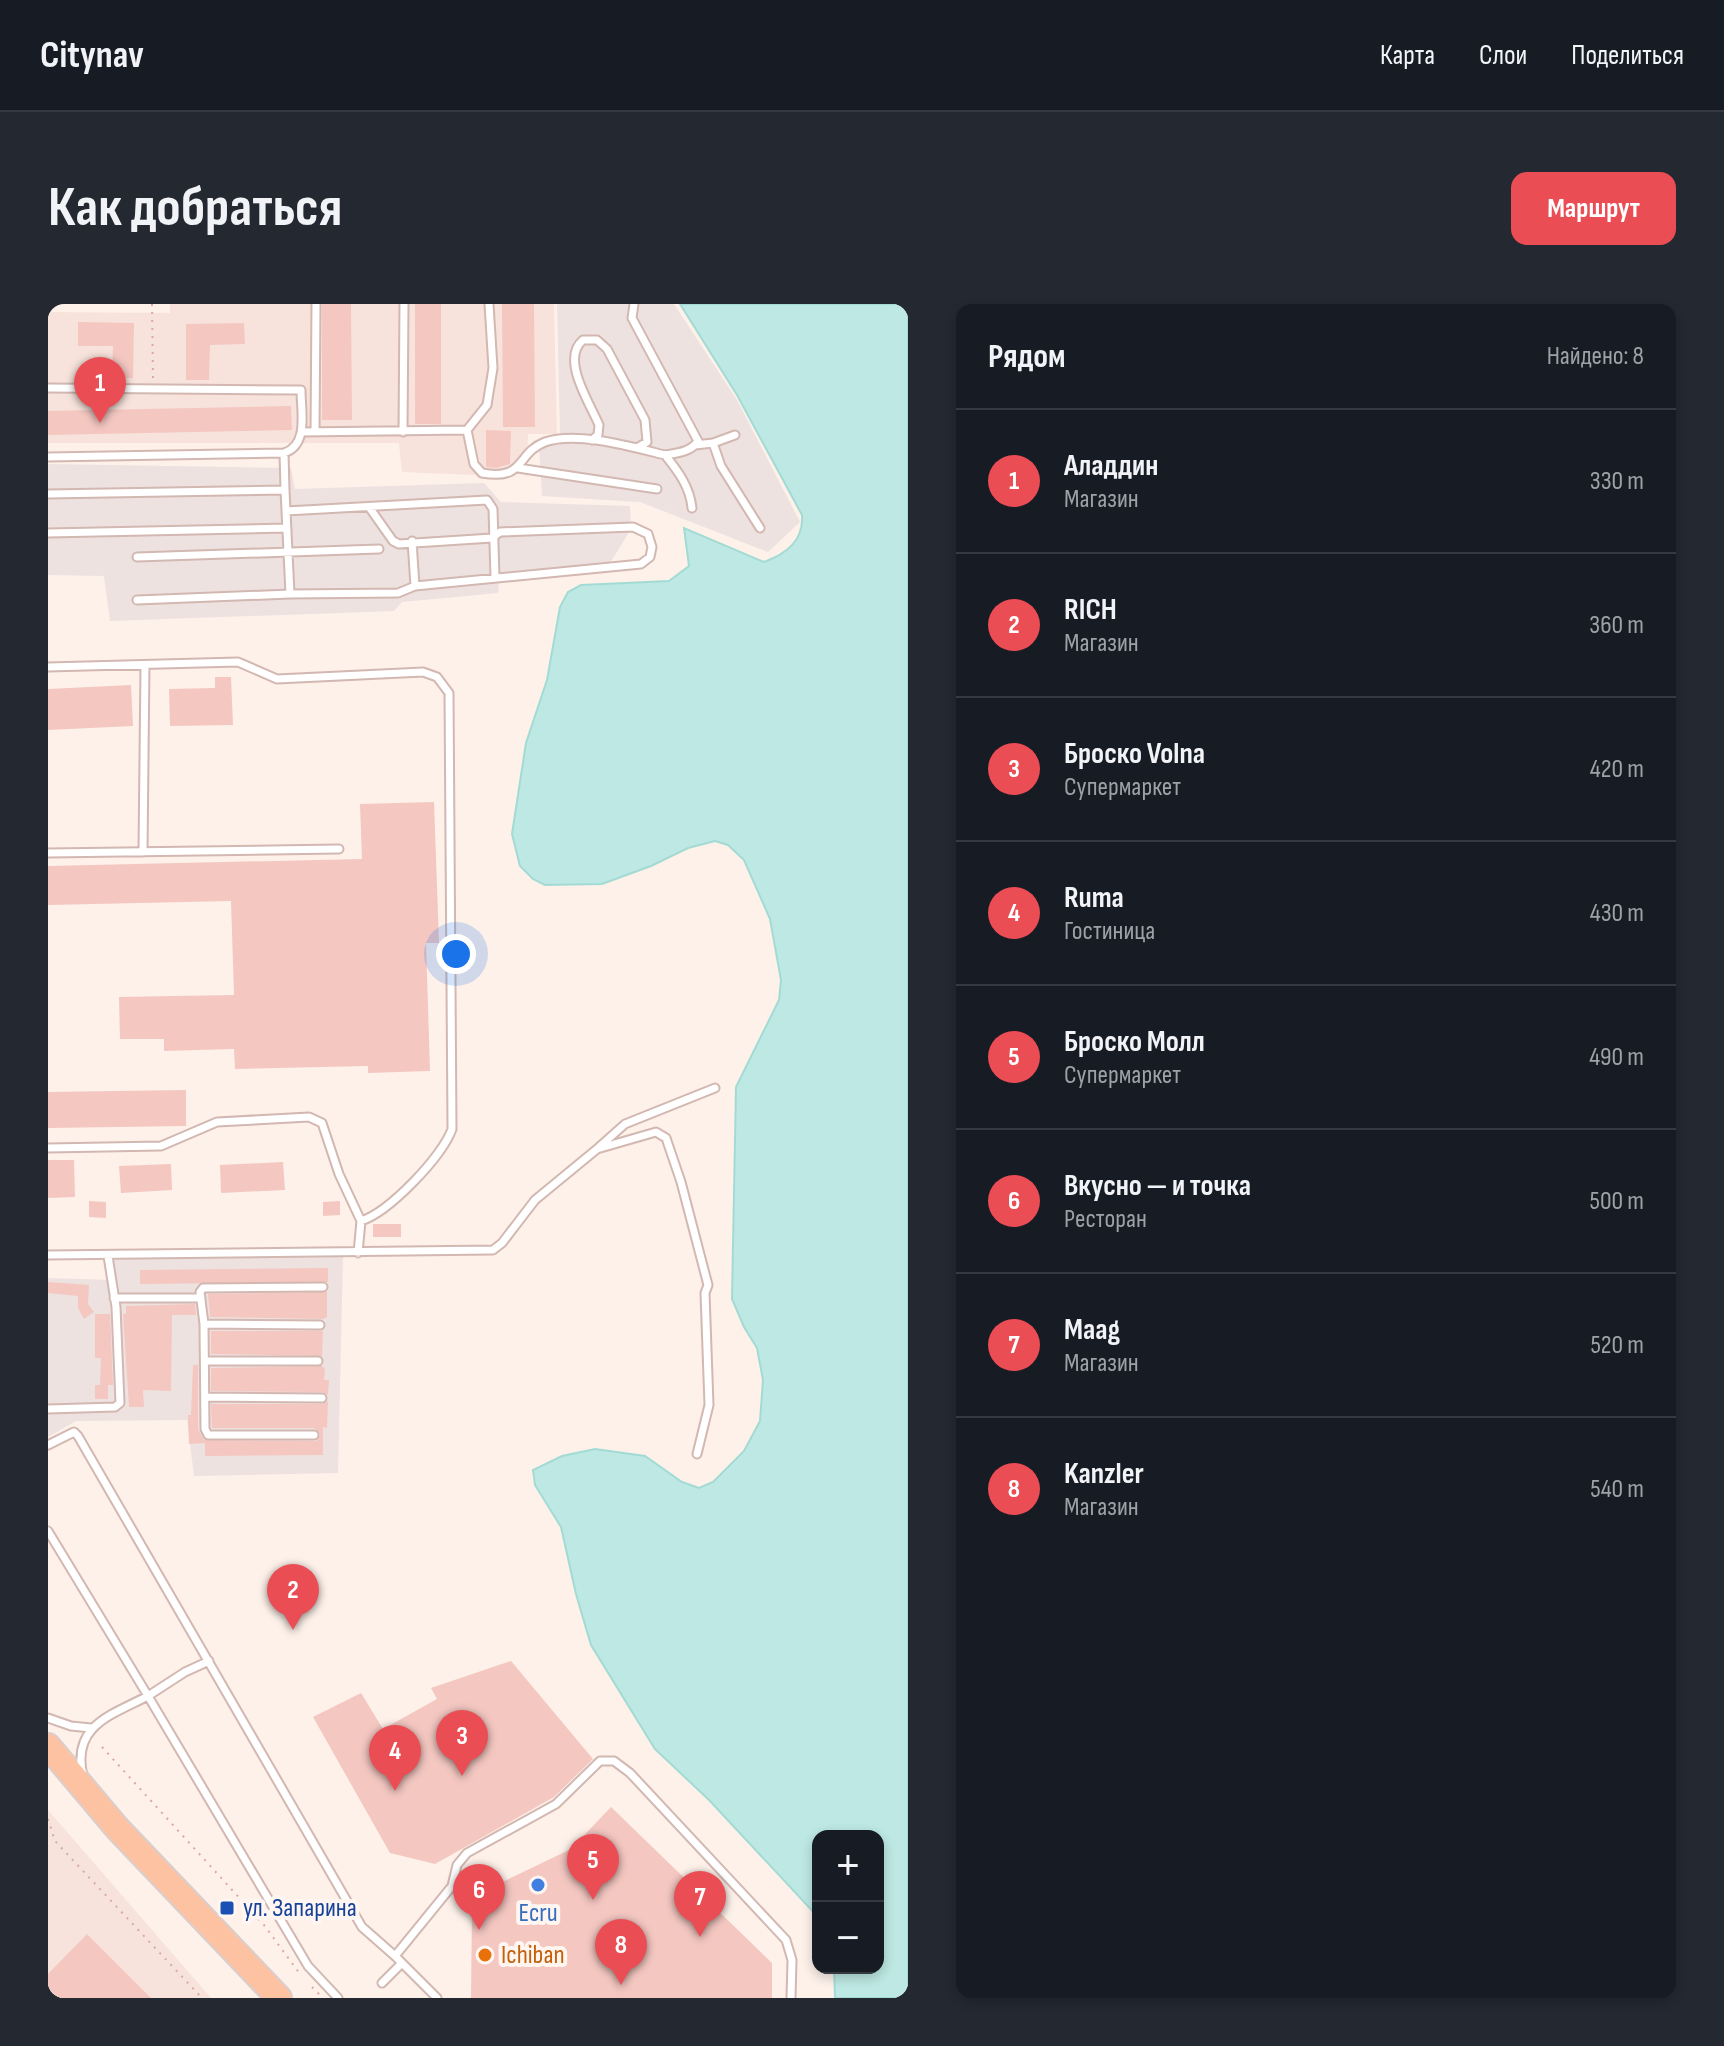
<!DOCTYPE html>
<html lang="ru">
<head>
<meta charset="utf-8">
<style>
	body { margin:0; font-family:"Sofia Sans Condensed",sans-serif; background:#242831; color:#f1f3f6 }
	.controls { position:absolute; right:24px; bottom:24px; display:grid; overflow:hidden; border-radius:16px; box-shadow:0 4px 12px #0003 }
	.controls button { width:72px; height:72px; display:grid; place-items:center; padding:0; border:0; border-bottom:2px solid #363941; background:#171b24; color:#f1f3f6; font:40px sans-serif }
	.you { position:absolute; left:408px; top:650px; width:28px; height:28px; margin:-20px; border:6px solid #fff; border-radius:50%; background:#1a73e8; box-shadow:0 0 0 12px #1a73e833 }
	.badge { display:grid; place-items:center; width:52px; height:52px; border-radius:50%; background:#ea4d54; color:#fff; font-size:26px; font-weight:700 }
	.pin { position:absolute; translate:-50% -66px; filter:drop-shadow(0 2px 4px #0008) }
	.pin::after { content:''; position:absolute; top:42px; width:28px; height:24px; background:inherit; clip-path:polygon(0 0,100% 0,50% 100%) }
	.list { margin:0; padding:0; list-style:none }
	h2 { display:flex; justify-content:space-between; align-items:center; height:104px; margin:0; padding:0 32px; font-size:34px }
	h2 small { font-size:26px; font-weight:400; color:#9ea1a6 }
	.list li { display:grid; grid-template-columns:52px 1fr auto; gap:24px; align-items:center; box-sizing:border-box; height:144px; padding:0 32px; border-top:2px solid #363941 }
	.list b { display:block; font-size:30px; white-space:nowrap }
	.list p { margin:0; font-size:26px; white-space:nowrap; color:#9ea1a6 }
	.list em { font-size:26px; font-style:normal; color:#9ea1a6 }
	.map { position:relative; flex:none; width:860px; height:1694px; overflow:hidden; border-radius:16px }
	header { display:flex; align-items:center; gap:48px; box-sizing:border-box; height:112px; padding:0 40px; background:#171b24; border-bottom:2px solid #363941 }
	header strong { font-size:38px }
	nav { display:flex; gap:44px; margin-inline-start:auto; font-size:28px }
	.intro { display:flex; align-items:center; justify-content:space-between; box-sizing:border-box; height:192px; padding:0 48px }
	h1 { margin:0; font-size:56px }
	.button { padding:20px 36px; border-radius:16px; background:#ea4d54; color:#fff; font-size:28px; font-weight:700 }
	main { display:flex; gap:48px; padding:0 48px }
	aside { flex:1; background:#171b24; border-radius:16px; box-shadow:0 4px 12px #0003 }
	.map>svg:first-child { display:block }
</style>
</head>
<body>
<header>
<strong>Citynav</strong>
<nav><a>Карта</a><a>Слои</a><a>Поделиться</a></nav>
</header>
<div class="intro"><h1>Как добраться</h1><a class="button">Маршрут</a></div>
<main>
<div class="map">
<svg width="860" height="1694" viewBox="0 0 860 1694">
	<rect width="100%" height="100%" fill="#fdf1ea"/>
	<path fill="#f7e3db" d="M122,0H506L509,130H480L479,173L470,164L451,172L354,168L351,139H0V8L122,9Z
		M0,1506L163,1694H0Z"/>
	<path fill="#ede2e0" d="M509,0H626L689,96L752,218L720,248L592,198L494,192L491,142L496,133H512Z
		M0,160L243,164L247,185L436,179L453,198L582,202L583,225L559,264L451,275L450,289L354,298L346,307L62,317L56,272L0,271Z
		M64,951L295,953L290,1169L146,1172L139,1116L28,1117L0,1133V974L64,976Z"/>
	<path fill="#bde8e3" stroke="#a3dbd4" stroke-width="2" d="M632,0H860V1694H787L786,1664H830V1532H770V1613L661,1496L607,1445L543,1341L528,1290L513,1223L487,1181L485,1166L514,1152L547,1145L597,1152L634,1178L651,1184L665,1178L696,1147L712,1117L715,1076L709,1044L696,1023L684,995L688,783L731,696L733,676L722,615L696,556L680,541L667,537L640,544L603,562L554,580L497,581L485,575L472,562L464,530L478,439L499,376L512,303L520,288L533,281L621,277L641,262L636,224L716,258C738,250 756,237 754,211L689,91Z"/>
	<path fill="#f4c7c1" d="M274,0H303L304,116H274Z
		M367,0H393V120H367Z
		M454,0H486L487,123H455Z
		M30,18L86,19L85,74L64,73L65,42H30Z
		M196,19L197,40L162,41L161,76H138V20Z
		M243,102L244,126L0,131V107Z
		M438,126L463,127L462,160L448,164L438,163Z
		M167,373H183L185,421L122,422L121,385L167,384Z
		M83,381L85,422L0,426V385Z
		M386,498L391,639H378L382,767L320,769V762L187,765L186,745L116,747V735H72L71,693L186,691L183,597L0,601V562L314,555L312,500Z
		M138,786V822L0,824V788Z
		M0,856H26L27,893L0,894Z
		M235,858L237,886L173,889L172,861Z
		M123,860L124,886L73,889L71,862Z
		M41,897L58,898V914L41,913Z
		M292,897V911L275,912V898Z
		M325,920H353V933H325Z
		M280,964V978L92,980V966Z
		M0,978L41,981L40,1000L46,1008L36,1015L30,1004V992L0,989Z
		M279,988V1013L275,1015L162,1013L160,990Z
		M147,1000L148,1011H124L123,1087L95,1086L96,1103H81L75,1010H78V1002Z
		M47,1010H62L65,1081H60V1095H47V1081H52L53,1054H47Z
		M163,1027H275L274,1052L163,1050Z
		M145,1061H150V1125L156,1136L269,1137L272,1130L266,1124H164L163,1100H274L280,1097L279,1124L275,1123V1151L157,1152V1139L141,1140L140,1111H143Z
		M274,1062L277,1065L276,1076H281L280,1091L274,1088L163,1087V1064Z
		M463,1357L545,1455L506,1493L387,1560L342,1549L265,1413L313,1389L335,1425L389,1395L383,1384Z
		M563,1503L724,1659V1694H423L424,1606L440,1585L523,1545Z
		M39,1630L103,1694H10L0,1684V1670Z"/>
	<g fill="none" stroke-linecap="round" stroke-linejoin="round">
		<g stroke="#d3b7b1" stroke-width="11">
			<path id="service" d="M0,84L253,86C253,108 261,141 236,149L0,153
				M419,126L426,160L434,169C478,177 468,149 497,138C529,127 584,143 617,151C629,149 643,148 650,137L584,14L586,0
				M253,128L419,126L439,101L445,64L441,0
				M267,128L268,0
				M355,128L356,0
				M544,136L550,131L551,121C542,99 512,55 535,36H549L559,45L597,116L599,138L589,144
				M665,139L687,131
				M647,141L665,139L673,162L712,224
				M617,151C630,167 642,183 644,204
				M470,164L609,185
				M237,186L238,207L439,196L445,205L447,274
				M0,190L237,186L236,149
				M238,207L242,290L350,289L367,282L593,260L602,253L604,243L600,230L585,223L452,228L444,234L351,240L345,237L321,203
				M0,229L239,224
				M364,237L367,282
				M89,253L331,245
				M89,296L242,290
				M0,363L190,358L229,375L375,368L389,373L401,389L404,825C394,853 341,908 313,917
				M95,548L97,361
				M0,549L291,545
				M0,844L113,842L169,818L261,813L274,819L291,870L313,917L310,949
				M550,844L577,820L667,784
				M0,951L445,946L454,939L487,896L549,845L608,828L618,834L633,878L660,981L657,989L661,1101L649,1150
				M66,994H153
				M156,1020L272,1021
				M157,1057H270
				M158,1093L274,1094
				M0,1105L67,1103L72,1099L68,1003L60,952
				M266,1131H160L157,1125L156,1020L152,988L155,984L275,983
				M0,1141L26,1128L30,1132L314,1623L347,1652
				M0,1227L100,1392L137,1368L161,1357
				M0,1414L23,1422L43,1424
				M35,1472C23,1422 63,1411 100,1392L260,1662L290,1694
				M334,1679L354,1659
				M389,1694L347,1652L404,1582L409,1561L419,1549L508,1500L552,1457H566L582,1469L738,1636L744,1656L743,1694"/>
		</g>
		<g stroke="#dacecd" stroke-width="28">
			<path id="primary" d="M0,1442L69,1524L231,1694"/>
		</g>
		<path stroke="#d9a9a3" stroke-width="2" stroke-dasharray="2 6" stroke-linecap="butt" d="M104,0L105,75
			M54,1443L216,1621L252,1670
			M0,1515L7,1537L154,1694
			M264,1683L275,1694"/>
		<use href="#service" stroke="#fff" stroke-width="7"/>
		<use href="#primary" stroke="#fdc2a2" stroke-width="24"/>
	</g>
	<circle fill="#3f7fe0" stroke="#fff6f1" stroke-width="3" cx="490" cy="1581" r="8"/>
	<rect fill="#1a4fb4" stroke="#fff6f1" stroke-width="3" x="171" y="1596" width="16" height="16" rx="4"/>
	<circle fill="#e8710a" stroke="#fff6f1" stroke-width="3" cx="437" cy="1651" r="8"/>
	<g text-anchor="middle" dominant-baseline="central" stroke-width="8" stroke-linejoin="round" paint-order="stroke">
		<g font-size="26" fill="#164399" stroke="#fff6f1" text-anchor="start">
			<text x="195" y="1604">ул. Запарина</text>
		</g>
		<g font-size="26" fill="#366cbe" stroke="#fff6f1">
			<text x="490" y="1609">Ecru</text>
		</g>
		<g font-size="26" fill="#c56008" stroke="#fff6f1" text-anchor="start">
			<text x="453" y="1651">Ichiban</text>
		</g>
	</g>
</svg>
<div class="controls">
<button>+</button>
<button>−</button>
</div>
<div class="you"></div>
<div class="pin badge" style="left:52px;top:119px">1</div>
<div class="pin badge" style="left:245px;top:1326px">2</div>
<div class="pin badge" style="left:414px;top:1472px">3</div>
<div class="pin badge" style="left:347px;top:1487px">4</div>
<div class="pin badge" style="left:545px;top:1596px">5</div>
<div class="pin badge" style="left:431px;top:1626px">6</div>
<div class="pin badge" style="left:652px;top:1633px">7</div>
<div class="pin badge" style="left:573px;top:1681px">8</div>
</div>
<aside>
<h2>Рядом<small>Найдено: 8</small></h2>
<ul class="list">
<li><span class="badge">1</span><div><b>Аладдин</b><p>Магазин</p></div><em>330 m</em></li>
<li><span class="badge">2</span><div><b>RICH</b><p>Магазин</p></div><em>360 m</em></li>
<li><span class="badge">3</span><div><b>Броско Volna</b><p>Супермаркет</p></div><em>420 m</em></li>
<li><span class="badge">4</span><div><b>Ruma</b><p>Гостиница</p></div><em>430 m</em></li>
<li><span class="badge">5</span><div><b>Броско Молл</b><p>Супермаркет</p></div><em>490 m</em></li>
<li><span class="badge">6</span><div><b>Вкусно — и точка</b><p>Ресторан</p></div><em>500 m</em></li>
<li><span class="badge">7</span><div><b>Maag</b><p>Магазин</p></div><em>520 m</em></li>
<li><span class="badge">8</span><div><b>Kanzler</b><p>Магазин</p></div><em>540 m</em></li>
</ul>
</aside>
</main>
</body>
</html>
